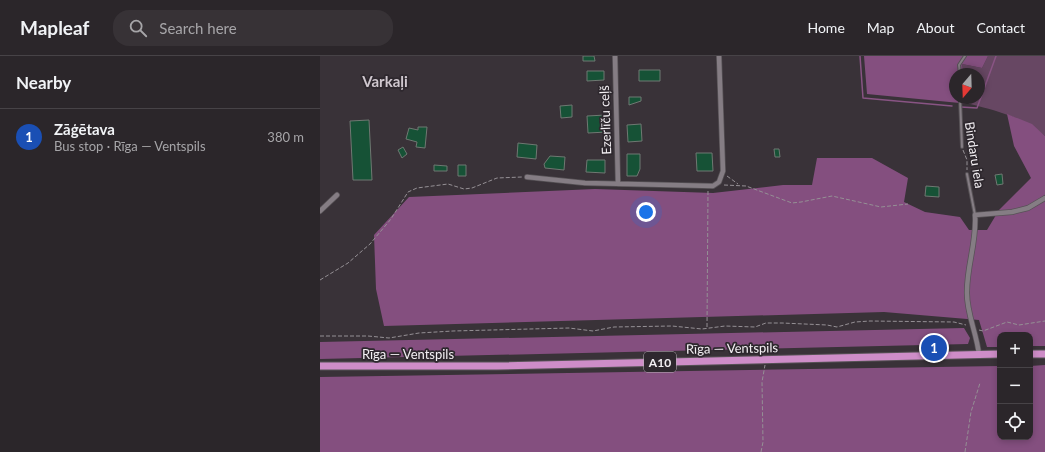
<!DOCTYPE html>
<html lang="en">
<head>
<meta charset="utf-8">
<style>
	body { margin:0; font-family:Lato,sans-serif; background:#373236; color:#f1f3f6 }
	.controls { position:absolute; right:12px; bottom:12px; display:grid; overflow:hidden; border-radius:8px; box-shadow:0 2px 6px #0003 }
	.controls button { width:36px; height:36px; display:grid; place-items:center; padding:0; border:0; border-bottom:1px solid #474347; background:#2b262a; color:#f1f3f6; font:20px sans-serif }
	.compass { position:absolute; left:629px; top:12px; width:36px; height:36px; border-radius:50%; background:#2b262a; box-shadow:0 2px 6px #0003; rotate:199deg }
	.you { position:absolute; left:326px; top:156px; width:14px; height:14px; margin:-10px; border:3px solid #fff; border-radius:50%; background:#1a73e8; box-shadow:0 0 0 6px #1a73e833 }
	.badge { display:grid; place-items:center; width:26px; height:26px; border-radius:50%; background:#d93025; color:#fff; font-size:13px; font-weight:700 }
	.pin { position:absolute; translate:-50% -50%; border:2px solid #fff; box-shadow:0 1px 4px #0006 }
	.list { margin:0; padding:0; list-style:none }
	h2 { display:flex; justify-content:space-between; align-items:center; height:52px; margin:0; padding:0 16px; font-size:17px }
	h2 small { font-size:13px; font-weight:400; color:#a6a5a8 }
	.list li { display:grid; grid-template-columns:26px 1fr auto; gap:12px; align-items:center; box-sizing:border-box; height:56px; padding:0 16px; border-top:1px solid #474347 }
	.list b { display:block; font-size:15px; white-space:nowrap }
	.list p { margin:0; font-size:13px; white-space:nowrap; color:#a6a5a8 }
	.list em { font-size:13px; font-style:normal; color:#a6a5a8 }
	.icon { flex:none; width:22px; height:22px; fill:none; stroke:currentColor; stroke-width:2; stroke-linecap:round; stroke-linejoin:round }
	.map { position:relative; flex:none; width:725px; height:396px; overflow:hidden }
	header { display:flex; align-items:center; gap:24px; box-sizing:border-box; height:56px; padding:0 20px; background:#2b262a; border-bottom:1px solid #474347 }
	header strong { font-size:19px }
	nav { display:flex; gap:22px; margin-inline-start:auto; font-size:14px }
	.search { width:280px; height:36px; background:#373236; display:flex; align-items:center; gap:10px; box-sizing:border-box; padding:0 14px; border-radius:16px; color:#a6a5a8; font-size:15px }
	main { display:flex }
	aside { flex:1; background:#2b262a }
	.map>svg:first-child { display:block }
</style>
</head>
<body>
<header>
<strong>Mapleaf</strong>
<div class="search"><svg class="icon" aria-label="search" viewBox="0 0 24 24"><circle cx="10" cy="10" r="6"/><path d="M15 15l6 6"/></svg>Search here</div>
<nav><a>Home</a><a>Map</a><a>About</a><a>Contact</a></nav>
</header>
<main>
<aside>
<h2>Nearby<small></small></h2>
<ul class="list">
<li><span class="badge" style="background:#1a4fb4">1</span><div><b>Zāģētava</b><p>Bus stop · Rīga — Ventspils</p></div><em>380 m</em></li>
</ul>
</aside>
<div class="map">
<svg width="725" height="396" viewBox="0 0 725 396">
	<rect width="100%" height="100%" fill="#393238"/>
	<path fill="#674763" d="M668,0H725V80C703,61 677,55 650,48L649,42H659V18H644L642,8L662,12Z"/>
	<path fill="#844f7f" d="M544,0H668L662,12L642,8L644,18H635V42H649L650,48L547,38Z
		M687,58L712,68L725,80V290H710V279H680V291H667L659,264L564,256L64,270L56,233L54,179L89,141L275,133L393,137L463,129H492L497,102H552L588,122L584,146L605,156L640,161L649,174H667L679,154L711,122L694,90Z
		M644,272L650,282L648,288L0,303V286Z
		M725,309V396H0V321L680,310V381H710V310Z"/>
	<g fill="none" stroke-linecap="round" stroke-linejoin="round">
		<path stroke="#895484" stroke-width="1.5" d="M540,0L543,42L632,50
			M641,51L657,52L676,0"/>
	</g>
	<path fill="#165236" stroke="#6f7872" d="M263,0H274L275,5H263Z
		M319,14H340V25H319Z
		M267,15H284V24L267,25Z
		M309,41H321V45L309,49Z
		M252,49V61L241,62L240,50Z
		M286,59L287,76L268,77L267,60Z
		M49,64L52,124H33L30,65Z
		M321,68L322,85L308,86L307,69Z
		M98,71H107L105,92L96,91L97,86L86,83L89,72L98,74Z
		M198,87L217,89L216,103L197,101Z
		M83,91L87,98L82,102L78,94Z
		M454,93H459L460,101H455Z
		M376,97H392L393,115H377Z
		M307,98H320V113L317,120H307Z
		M230,100L245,101L244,114L225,112L224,108Z
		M267,104H285V117L266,116Z
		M114,109L127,110V115H114Z
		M138,109H146V120H138Z
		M682,118L683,128L677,129L675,119Z
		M606,130L619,131V141L605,140Z"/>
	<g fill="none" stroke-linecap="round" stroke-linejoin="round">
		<g stroke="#575256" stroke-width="4">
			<path id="service" d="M640,18L639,9L645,0
				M640,42L642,91
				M647,118L655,159"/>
		</g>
		<g stroke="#575256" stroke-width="6">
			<path id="minor" d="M295,0L298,128
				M207,121L265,127L393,130L399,126L403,115L399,0
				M0,155L17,139
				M659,299C657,277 646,257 647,235C647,209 657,185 655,159L692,156L708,152L725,142"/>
		</g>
		<g stroke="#575256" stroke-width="9">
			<path id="trunk" d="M710,298H725
				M0,310H177L680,298"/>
		</g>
		<path stroke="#959095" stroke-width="1" stroke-dasharray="4 2" stroke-linecap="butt" d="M643,94L647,104V114
			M407,120L418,128
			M404,129L426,130L472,147L481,146L512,140L561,151L588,148
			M0,224L28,207L50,188L71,163L88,136L97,132L128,128L144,133L152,132L177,122L202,121
			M387,271L388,134
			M659,274L663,275L687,266L699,269L725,265
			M0,280H48L69,282L99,277L133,275L249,272L273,275L294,271L352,270L382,273L405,270L435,271L446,267H462L507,269L517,271L535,266L550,265L634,266L646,269
			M441,396L443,386L442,326L445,309
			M645,396L651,356L660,327"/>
		<use href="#service" stroke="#857d84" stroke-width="2"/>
		<use href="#minor" stroke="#857d84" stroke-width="4.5"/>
		<use href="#trunk" stroke="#ce8dc8" stroke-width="7"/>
	</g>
	<g text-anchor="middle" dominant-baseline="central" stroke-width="3.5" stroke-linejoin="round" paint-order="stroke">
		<rect fill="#2e282e" stroke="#b9b4b9" stroke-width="1" x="324" y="296" width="32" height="20" rx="3"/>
		<g font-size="12" font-weight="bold" fill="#f4f0f4">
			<text x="340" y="306">A10</text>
		</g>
		<g font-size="13" fill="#f4f0f4" stroke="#2e282e">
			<text transform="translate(285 64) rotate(-92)">Ezerlīču ceļš</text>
			<text transform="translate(655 99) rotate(81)">Bindaru iela</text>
			<text transform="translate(412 292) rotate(-1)">Rīga — Ventspils</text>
			<text x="88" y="298">Rīga — Ventspils</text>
		</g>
		<g font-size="15" font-weight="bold" fill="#cfc7ce" stroke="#2e282e">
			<text x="65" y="25">Varkaļi</text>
		</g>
	</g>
</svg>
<div class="controls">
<button>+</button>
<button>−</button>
<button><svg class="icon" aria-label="locate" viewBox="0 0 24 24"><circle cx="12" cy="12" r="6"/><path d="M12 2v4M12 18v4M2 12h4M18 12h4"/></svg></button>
</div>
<svg class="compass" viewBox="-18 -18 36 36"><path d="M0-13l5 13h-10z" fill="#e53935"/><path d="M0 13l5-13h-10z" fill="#a6a5a8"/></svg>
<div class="you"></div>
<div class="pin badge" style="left:614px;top:292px;background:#1a4fb4">1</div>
</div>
</main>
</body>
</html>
